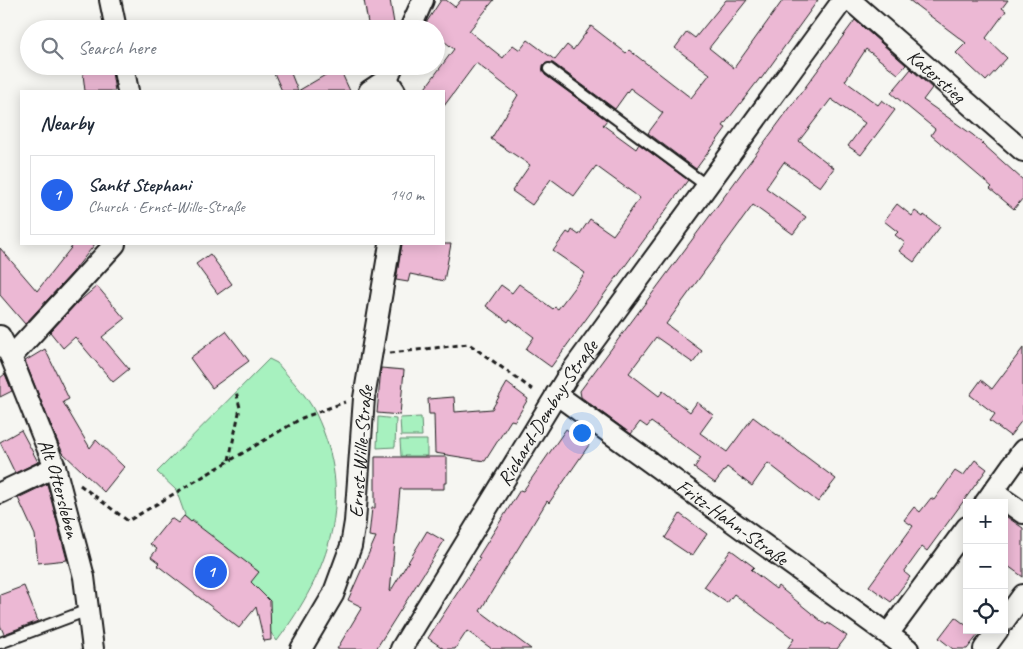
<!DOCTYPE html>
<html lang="en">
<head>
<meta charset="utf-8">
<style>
	body { margin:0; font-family:Caveat,sans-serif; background:#f2f2f3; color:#1f2937 }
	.controls { position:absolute; right:15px; bottom:15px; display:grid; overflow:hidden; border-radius:0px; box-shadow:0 2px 12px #0003 }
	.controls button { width:45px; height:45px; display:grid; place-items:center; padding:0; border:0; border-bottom:1px solid #e0e1e3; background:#fff; color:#1f2937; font:25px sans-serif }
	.you { position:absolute; left:581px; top:432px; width:18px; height:18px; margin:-12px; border:4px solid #fff; border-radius:50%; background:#1a73e8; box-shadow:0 0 0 8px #1a73e833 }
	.badge { display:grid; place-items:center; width:32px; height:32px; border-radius:50%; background:#2563eb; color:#fff; font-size:16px; font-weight:700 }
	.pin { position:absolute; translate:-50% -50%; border:2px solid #fff; box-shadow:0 1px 5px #0006 }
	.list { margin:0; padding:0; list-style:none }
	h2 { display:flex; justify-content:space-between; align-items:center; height:65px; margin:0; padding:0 20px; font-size:21px }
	h2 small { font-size:16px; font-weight:400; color:#747a83 }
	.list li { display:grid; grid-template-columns:32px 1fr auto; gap:15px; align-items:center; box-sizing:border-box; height:80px; margin:0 10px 10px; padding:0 10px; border:1px solid #e0e1e3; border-radius:0px }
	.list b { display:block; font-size:19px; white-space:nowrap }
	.list p { margin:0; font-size:16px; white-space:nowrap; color:#747a83 }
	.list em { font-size:16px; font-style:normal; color:#747a83 }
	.icon { flex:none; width:28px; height:28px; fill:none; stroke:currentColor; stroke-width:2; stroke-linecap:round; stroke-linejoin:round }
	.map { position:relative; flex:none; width:1023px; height:649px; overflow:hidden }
	.search { position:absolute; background:#fff; box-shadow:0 2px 12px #0003; left:20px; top:20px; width:425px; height:55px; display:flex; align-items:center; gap:12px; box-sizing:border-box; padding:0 18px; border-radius:28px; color:#747a83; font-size:19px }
	.panel { position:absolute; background:#fff; box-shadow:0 2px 12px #0003; left:20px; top:90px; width:425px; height:155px; border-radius:0px }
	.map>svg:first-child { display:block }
</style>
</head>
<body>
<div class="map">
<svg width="1023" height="649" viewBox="0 0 1023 649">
	<rect width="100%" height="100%" fill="#f6f6f2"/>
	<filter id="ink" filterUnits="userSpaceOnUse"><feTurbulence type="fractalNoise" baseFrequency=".02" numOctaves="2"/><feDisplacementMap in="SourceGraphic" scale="10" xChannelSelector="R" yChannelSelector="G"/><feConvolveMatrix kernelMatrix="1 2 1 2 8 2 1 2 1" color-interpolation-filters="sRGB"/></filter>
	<g filter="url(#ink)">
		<path fill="#a7f1bf" stroke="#62866e" d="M269,359L277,363C290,379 307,395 316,414C356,498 330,570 277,641L262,621L249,584L258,571L255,569L253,572L229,549L226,547L224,549L213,540L215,537L212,535L210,537L195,525L197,522L193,520L191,522L184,516L185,515L176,490L157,472Z
			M378,417L396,419L395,447L377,448Z
			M421,417L422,436H401L400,418Z
			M400,440H427V456H401Z"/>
		<path fill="#ecb8d4" stroke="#1c1c1c" d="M364,0H390L395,29H369Z
			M441,0H446L455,7L461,0H494L469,31L503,58L513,45L520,50L528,40L555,60L567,45L573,50L591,26L626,53L629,50L691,98L710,74L675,48L687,32L695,38L726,0H747L709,48L734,68L783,0H818L761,79L760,78L723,126L726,128L696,169L648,133L663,113L630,88L615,109L553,63H547L543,65L545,75L607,120L603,125L636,149L639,144L688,180L551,367L526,349L534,337L510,319L508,322L486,306L501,285L512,293L519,284L553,309L555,307L558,309L585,273L553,251L567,232L570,234L572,230L579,235L590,219L613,235L640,198L596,166L574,196L551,179L532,205L512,191L530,165L491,139L518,95L476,63L444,106V91H423L454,49L436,35V29L424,26Z
			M909,0H1008L1002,8L1006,11L986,38L1007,58L986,81L956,53L966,43Z
			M855,20L906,65L898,74L866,49L845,81L878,105L882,100L895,110L861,155L848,146L865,123L831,99L799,141L834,168L820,187L784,162L766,188L806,217L793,234L753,205L666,324L702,351L693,363L656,337L629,373L659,396L663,391L690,412L697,402L713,415L700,433L727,452L753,417L836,479L818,502L768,463L752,486L727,467L715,483L694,468L701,458L651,422L647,427L640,422L631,434L581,397L580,391Z
			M82,66H111L115,91H85Z
			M271,66H288L298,91L339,67L350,91H282Z
			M911,69L932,88L923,100L973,135L1023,180V198L1014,209L990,189L992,187L931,135L935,129L891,93Z
			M897,204L912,216L915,211L923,217L924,215L940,227L914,262L899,251L905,243L895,235L898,232L884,221Z
			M74,244H95L73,272L25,324L0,295V248L37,291Z
			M402,244H451L444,281L410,274L408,282L396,280Z
			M210,254L232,284L218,294L196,264Z
			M97,286L125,319L102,337L129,369L113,382L75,337L63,348L50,332L76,304Z
			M226,331L249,361L212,388L190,358Z
			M1023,348V419L1010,436L990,421L995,414L970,395L981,380L992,389Z
			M45,349L69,399L63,402L90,448L96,440L124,467L104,492L63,453L56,438L25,361Z
			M381,368L404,370L400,415L377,413Z
			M5,374L12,391L0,397V378Z
			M507,383L528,399L515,421L511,420L485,461L435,453L434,414H429L428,399L454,397L455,412L492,409Z
			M566,429L589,445L549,503L547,501L480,611L531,649H492L467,631L455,649H444L428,638L480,558L478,557L520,490L523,491Z
			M21,430L38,462L15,473L0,442Z
			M375,457H447V483H444V489H400L390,592L427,531L444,541L376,649H337L362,607L348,600L376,537L369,536L372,508H375Z
			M975,460L987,469L927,551L922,547L904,572L910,577L891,602L869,586L913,526L904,520L914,507L920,512L931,498L934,500L955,471L963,476Z
			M47,484L67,560L38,563L35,535L18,498Z
			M680,514L707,534L692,556L665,538Z
			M1004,515L1023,528V577L1004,563Z
			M184,516L191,522L192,521L259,572L251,582L270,601L271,640L264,641L256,607L239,628L157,565L159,563L151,557L157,549L150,544L171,518L178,523Z
			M731,550L754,567L751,570L776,589L778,586L826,625L828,623L847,636L837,649H787L794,639L734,594L727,603L704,587Z
			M24,586L38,621L4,634L0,625V595Z
			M955,617L967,626V630H972L978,635L967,649H953L939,638Z"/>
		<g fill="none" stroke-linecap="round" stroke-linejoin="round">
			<g stroke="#1c1c1c" stroke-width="14">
				<path id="lane" d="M549,69L707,186
					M0,643L88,610"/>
			</g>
			<g stroke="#1c1c1c" stroke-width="24">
				<g id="street">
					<path d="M110,0L116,29"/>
					<path id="s1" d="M850,0L1023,151"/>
					<path d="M410,29L423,0"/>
					<path d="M123,66L128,91"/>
					<path d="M393,66L387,79L395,91"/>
					<path d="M369,91L387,79"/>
					<path id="s2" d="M0,336L11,357L55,467L84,577L93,649"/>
					<path d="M11,357L115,244"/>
					<path id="s3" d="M556,394L908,649"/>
					<path d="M993,492L1023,513"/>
					<path d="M0,493L55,467"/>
					<path d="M985,503L1023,450"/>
					<path d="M1004,621L1023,595"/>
					<path d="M888,634L967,527"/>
					<path id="s4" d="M301,649L333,595L351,546L355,522L364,398L390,244"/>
					<path id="s5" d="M401,649L566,379L843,0"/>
					<path d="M984,649L998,630"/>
				</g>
			</g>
			<path stroke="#1c1c1c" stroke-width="3" stroke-dasharray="5 4" stroke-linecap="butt" d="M390,353L469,344L536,392
				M229,460L240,408L236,391
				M80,485L128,521L302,418L345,402"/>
			<use href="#lane" stroke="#f6f6f2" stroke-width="10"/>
			<use href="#street" stroke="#f6f6f2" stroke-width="20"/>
		</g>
	</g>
	<g text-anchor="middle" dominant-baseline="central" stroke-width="4" stroke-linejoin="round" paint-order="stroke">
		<g font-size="20" fill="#1c1c1c" stroke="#f6f6f2">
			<text stroke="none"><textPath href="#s1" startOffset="115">Katerstieg</textPath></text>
			<text stroke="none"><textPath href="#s5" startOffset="278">Richard-Dembny-Straße</textPath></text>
			<text stroke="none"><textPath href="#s4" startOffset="210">Ernst-Wille-Straße</textPath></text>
			<text stroke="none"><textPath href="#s2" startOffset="164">Alt Ottersleben</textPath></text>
			<text stroke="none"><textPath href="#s3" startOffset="218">Fritz-Hahn-Straße</textPath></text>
		</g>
	</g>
</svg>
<div class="controls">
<button>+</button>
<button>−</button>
<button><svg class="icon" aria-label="locate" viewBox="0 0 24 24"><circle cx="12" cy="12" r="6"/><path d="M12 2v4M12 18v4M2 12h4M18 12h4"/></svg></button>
</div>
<div class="you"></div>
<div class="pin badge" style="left:211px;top:572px">1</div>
<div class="search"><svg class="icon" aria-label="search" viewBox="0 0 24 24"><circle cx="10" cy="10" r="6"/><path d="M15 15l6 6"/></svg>Search here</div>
<section class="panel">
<h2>Nearby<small></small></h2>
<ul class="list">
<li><span class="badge">1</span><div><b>Sankt Stephani</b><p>Church · Ernst-Wille-Straße</p></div><em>140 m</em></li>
</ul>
</section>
</div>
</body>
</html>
